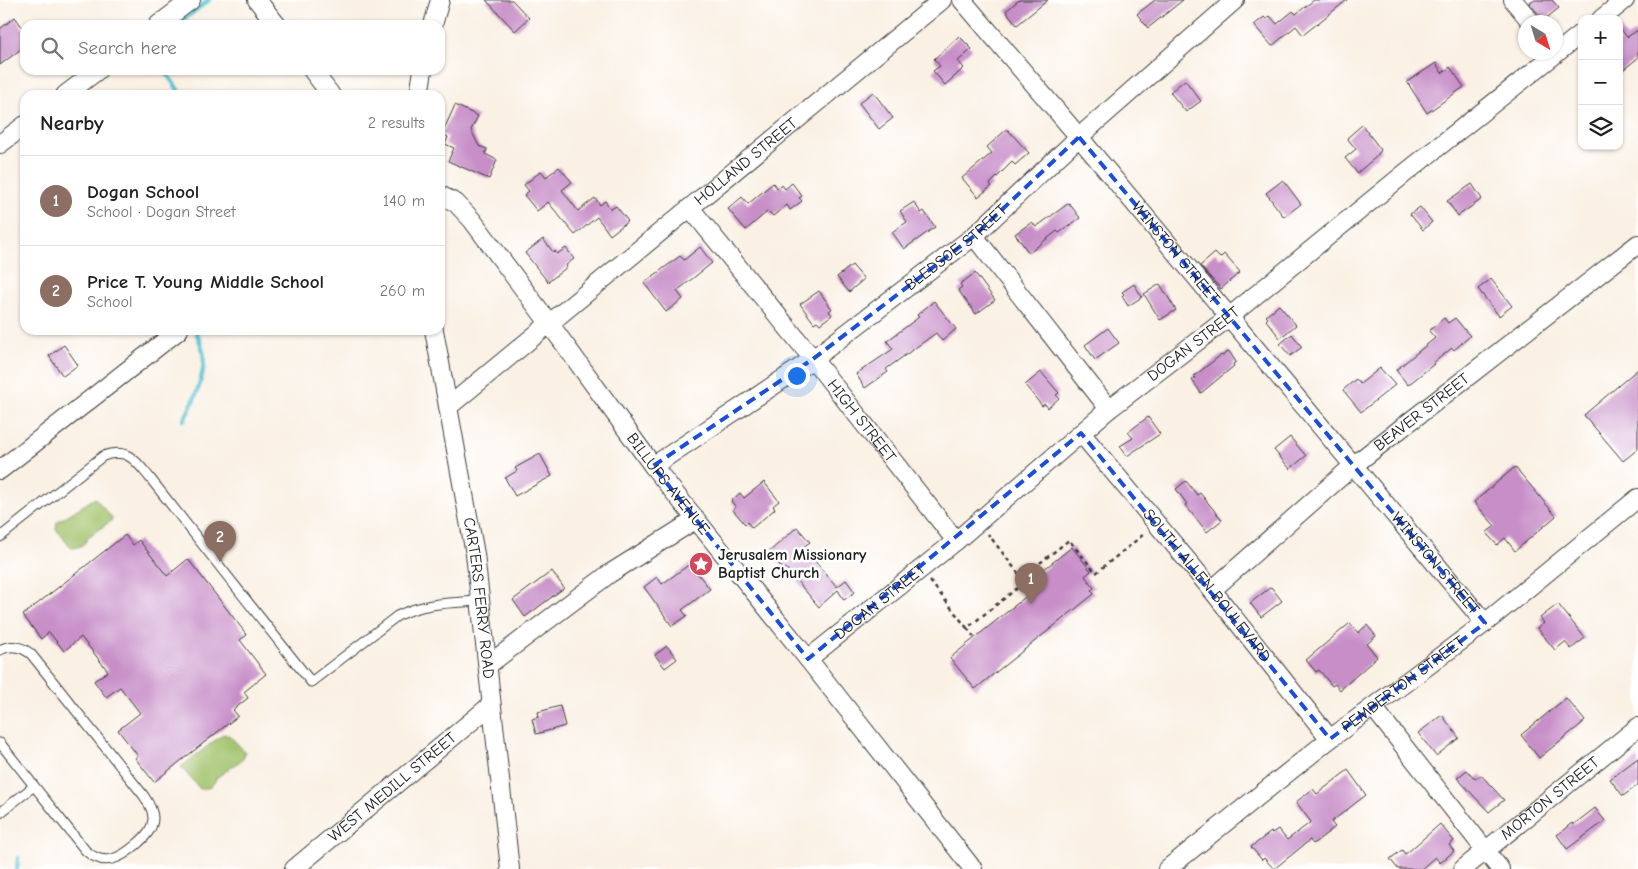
<!DOCTYPE html>
<html lang="en">
<head>
<meta charset="utf-8">
<style>
	body { margin:0; font-family:"Comic Neue",sans-serif; background:#f6f6f6; color:#202124 }
	.controls { position:absolute; right:15px; top:15px; display:grid; overflow:hidden; border-radius:10px; box-shadow:0 1px 4px #0004 }
	.controls button { width:45px; height:45px; display:grid; place-items:center; padding:0; border:0; border-bottom:1px solid #e0e0e0; background:#fff; color:#202124; font:25px sans-serif }
	.compass { position:absolute; left:1518px; top:15px; width:45px; height:45px; border-radius:50%; background:#fff; box-shadow:0 1px 4px #0004; rotate:142deg }
	.you { position:absolute; left:796px; top:375px; width:18px; height:18px; margin:-12px; border:4px solid #fff; border-radius:50%; background:#1a73e8; box-shadow:0 0 0 8px #1a73e833 }
	.badge { display:grid; place-items:center; width:32px; height:32px; border-radius:50%; background:#d1495b; color:#fff; font-size:16px; font-weight:700 }
	.pin { position:absolute; translate:-50% -41px; filter:drop-shadow(0 1px 2px #0008) }
	.pin::after { content:''; position:absolute; top:26px; width:18px; height:15px; background:inherit; clip-path:polygon(0 0,100% 0,50% 100%) }
	.list { margin:0; padding:0; list-style:none }
	h2 { display:flex; justify-content:space-between; align-items:center; height:65px; margin:0; padding:0 20px; font-size:21px }
	h2 small { font-size:16px; font-weight:400; color:#757577 }
	.list li { display:grid; grid-template-columns:32px 1fr auto; gap:15px; align-items:center; box-sizing:border-box; height:90px; padding:0 20px; border-top:1px solid #e0e0e0 }
	.list b { display:block; font-size:19px; white-space:nowrap }
	.list p { margin:0; font-size:16px; white-space:nowrap; color:#757577 }
	.list em { font-size:16px; font-style:normal; color:#757577 }
	.icon { flex:none; width:28px; height:28px; fill:none; stroke:currentColor; stroke-width:2; stroke-linecap:round; stroke-linejoin:round }
	.map { position:relative; flex:none; width:1638px; height:869px; overflow:hidden }
	.search { position:absolute; background:#fff; box-shadow:0 1px 4px #0004; left:20px; top:20px; width:425px; height:55px; display:flex; align-items:center; gap:12px; box-sizing:border-box; padding:0 18px; border-radius:15px; color:#757577; font-size:19px }
	.panel { position:absolute; background:#fff; box-shadow:0 1px 4px #0004; left:20px; top:90px; width:425px; height:245px; border-radius:15px }
	.map>svg:first-child { display:block }
</style>
</head>
<body>
<div class="map">
<svg width="1638" height="869" viewBox="0 0 1638 869">
	<rect width="100%" height="100%" fill="#fff"/>
	<filter id="ink" filterUnits="userSpaceOnUse"><feTurbulence type="fractalNoise" baseFrequency=".02" numOctaves="2"/><feDisplacementMap in="SourceGraphic" scale="10" xChannelSelector="R" yChannelSelector="G"/><feConvolveMatrix kernelMatrix="1 2 1 2 8 2 1 2 1" color-interpolation-filters="sRGB"/></filter>
	<filter id="wash" filterUnits="userSpaceOnUse"><feTurbulence type="fractalNoise" baseFrequency=".0096" numOctaves="4" result="noise"/><feDisplacementMap in="SourceGraphic" scale="20" xChannelSelector="R" yChannelSelector="G"/><feGaussianBlur stdDeviation="1.12" result="paint"/><feColorMatrix in="noise" values="0 0 0 0 0 0 0 0 0 0 0 0 0 0 0 0 0 1.4 0 .05"/><feComposite in="paint" operator="in"/></filter>
	<g filter="url(#wash)">
		<rect width="100%" height="100%" fill="#faf0e3"/>
		<path fill="#a1c26b" stroke="#5e6f44" d="M95,498L112,518L111,521L88,537C85,545 79,548 71,548L56,529L57,522Z
			M223,734L230,736L245,752L243,759L216,778C214,786 208,789 200,789L181,767Z"/>
		<g fill="none" stroke-linecap="round" stroke-linejoin="round">
			<path stroke="#5ac3d6" stroke-width="4.5" d="M177,25L209,0
				M164,70L182,95
				M184,420C194,401 207,374 203,351C201,344 199,338 196,332
				M17,869L18,858"/>
		</g>
		<g id="blocks">
			<path fill="#c78ec8" d="M486,0H512L529,18L515,31Z
				M1019,0H1048L1017,25L1006,11Z
				M1155,0H1183L1148,28L1137,14Z
				M1314,0H1347L1303,35L1296,26L1272,46L1254,25L1264,17L1266,19L1270,16L1277,24L1293,11L1296,14Z
				M1533,0H1552L1559,8L1544,20L1529,3Z
				M15,17L25,31V46L0,65V29Z
				M1619,27L1627,37L1638,30V58L1619,73Z
				M959,36L972,49L958,61L964,68L945,85L933,71L940,66L934,59Z
				M1436,63L1442,73L1450,67L1464,87L1427,113L1407,82Z
				M1185,80L1201,101L1186,112L1170,92Z
				M873,92L893,118L879,129L859,103Z
				M455,105L478,116L471,130L479,146L487,149L485,154L497,160L489,179L448,161L454,148L445,144L448,137L442,134Z
				M1362,125L1381,150L1376,157L1357,173L1345,158L1356,149L1347,138Z
				M1007,129L1029,153L1015,165L1012,162L990,184L992,186L978,197L962,178L992,153L987,147Z
				M559,167L572,182L562,190L578,211L595,198L600,205L605,201L611,209L616,206L628,221L610,235L597,217L575,235L548,202L537,211L524,195L529,191L524,185L541,171L546,177Z
				M1283,180L1301,204L1284,217L1266,193Z
				M773,183L777,188L782,185L785,189L792,183L802,196L799,198L802,201L790,210L787,205L773,216L768,211L746,230L728,209L742,197L748,204Z
				M1472,184L1482,199L1458,216L1447,201Z
				M914,202L921,213L924,211L935,227L904,249L892,232L907,222L900,211Z
				M1069,203L1080,218L1059,233L1057,231L1029,253L1015,234L1032,222L1036,227Z
				M1420,207L1432,222L1423,230L1410,214Z
				M543,239L554,253L555,251L557,254L566,248L574,259L566,265L567,267L548,282L525,253Z
				M700,247L712,263L677,291L683,299L666,312L644,283L680,256L684,260Z
				M1215,253L1220,258L1224,254L1240,272L1221,289L1200,266Z
				M852,265L864,279L849,292L837,277Z
				M975,273L995,300L976,314L958,290L962,287L960,284Z
				M1491,279L1512,306L1499,316L1478,289Z
				M1134,284L1142,297L1128,306L1122,296L1124,294L1122,292Z
				M1160,284L1176,310L1160,320L1144,294Z
				M819,291L832,309L829,311L832,315L820,324L817,321L814,323L800,304Z
				M934,301L956,329L942,341L936,333L886,369L888,372L865,388L856,374L893,349L887,341L919,317L917,315Z
				M1279,305L1296,325L1280,338L1266,320L1268,318L1266,316Z
				M1444,318L1448,323L1455,318L1470,336L1454,350L1452,348L1433,363L1434,364L1408,385L1396,370L1435,338L1429,331Z
				M1108,328L1119,343L1095,360L1085,345Z
				M1292,334L1302,347L1290,356L1280,344Z
				M64,345L78,365L63,376L49,356Z
				M1229,351L1236,362L1233,364L1234,366L1201,393L1192,380L1195,378L1194,376L1221,355L1222,356Z
				M1380,368L1395,385L1361,412L1343,390L1356,379L1360,384Z
				M1638,369V449L1623,461L1584,415Z
				M1041,372L1059,393L1056,395L1059,398L1048,408L1045,404L1042,406L1025,385Z
				M1148,417L1160,434L1127,456L1120,446L1133,438L1128,432Z
				M1290,437L1306,456L1290,469L1274,450Z
				M540,454L552,476L515,496L505,478L517,471L515,468Z
				M1515,467L1556,516L1515,551L1505,538L1497,545L1486,533L1495,526L1474,502Z
				M1186,481L1197,495L1200,493L1222,520L1207,532L1185,505L1187,504L1176,489Z
				M764,482L779,501L773,506L775,509L752,528L747,522L745,524L733,510L736,507L731,501L740,493L744,498Z
				M797,527L810,542L803,547L837,587L846,580L855,592L844,600L838,590L819,607L786,568L784,570L769,552Z
				M125,535L133,545L139,540L167,576L188,559L247,635L240,640L266,674L244,692L248,698L233,710L238,716L154,782L135,758L138,756L118,730L140,713L120,687L106,697L94,681L108,671L81,637L64,651L49,632L41,639L23,615Z
				M1072,547L1091,571L1085,576L1094,588L1091,590L1094,594L975,689L950,658L1034,590L1028,582Z
				M690,564L710,589L682,610L687,616L672,626L644,587L657,577L662,584Z
				M552,571L564,588L525,617L513,600Z
				M1271,587L1282,601L1261,617L1250,603Z
				M1558,604L1585,638L1571,649L1565,642L1555,650L1537,628L1544,623L1540,618Z
				M1350,623L1358,633L1367,625L1376,636L1367,644L1377,657L1340,690L1335,684L1332,686L1319,670L1316,672L1306,660Z
				M667,646L677,659L665,668L655,655Z
				M1566,698L1585,721L1539,758L1521,735Z
				M560,706L565,726L536,734L532,719L539,717L538,712Z
				M1442,715L1459,738L1436,756L1418,733Z
				M1638,758V785L1623,796L1610,779Z
				M1348,770L1366,795L1331,822L1335,827L1313,844L1310,840L1274,869L1264,858L1262,860L1251,847L1271,832L1272,833L1278,829L1287,840L1311,822L1296,802L1313,789L1317,794Z
				M1467,770L1475,779L1481,775L1504,800L1489,812L1457,778Z
				M1595,808L1605,821L1567,849L1557,835L1572,823L1573,825Z
				M1440,824L1454,841L1449,845L1454,851L1440,863L1435,857L1421,869H1398L1390,859L1402,850L1405,854L1408,852Z"/>
		</g>
	</g>
	<g filter="url(#ink)">
		<use href="#blocks" fill-opacity="0" stroke="#3d3c3a" stroke-width="1"/>
		<g fill="none" stroke-linecap="round" stroke-linejoin="round">
			<g stroke="#3d3c3a" stroke-width="11">
				<path id="service" d="M0,537L103,456C128,447 136,461 150,478L311,682L397,616C426,602 450,603 481,601
					M0,650C11,644 21,646 31,654L144,796C148,802 153,810 153,818C153,829 145,837 137,844C121,858 104,868 85,850L0,743
					M0,813L34,786"/>
			</g>
			<g stroke="#3d3c3a" stroke-width="20">
				<g id="minor">
					<path d="M257,0L277,25"/>
					<path id="s1" d="M962,0L1079,137L1485,623"/>
					<path d="M1513,0L1531,22"/>
					<path d="M1601,19L1625,0"/>
					<path d="M158,25L191,0"/>
					<path d="M433,25L440,0"/>
					<path d="M312,70L331,95"/>
					<path d="M65,95L98,70"/>
					<path d="M419,95L423,70"/>
					<path d="M0,144L25,125"/>
					<path id="s2" d="M440,195L456,203L472,220L549,323L653,466L808,659L973,869"/>
					<path id="s3" d="M691,209L813,359L956,541"/>
					<path d="M974,236L1109,409"/>
					<path id="s4" d="M434,330L475,554L510,869"/>
					<path id="s5" d="M448,407L942,0"/>
					<path id="s6" d="M1081,433L1212,590L1330,739"/>
					<path id="s7" d="M653,466L813,359L974,236L1079,137L1235,0"/>
					<path d="M0,470L179,330"/>
					<path id="s8" d="M1212,590L1354,465L1638,244"/>
					<path id="s9" d="M808,659L956,541L1109,409L1229,317L1404,174L1582,33"/>
					<path d="M488,665L609,574L695,520"/>
					<path d="M1373,707L1500,869"/>
					<path id="s10" d="M294,869L491,705"/>
					<path id="s11" d="M1167,869L1330,739L1485,623L1638,498"/>
					<path id="s12" d="M1463,869L1638,727"/>
				</g>
			</g>
			<path stroke="#3d3c3a" stroke-width="2.5" stroke-dasharray="4 4" stroke-linecap="butt" d="M1021,578L1069,540L1096,573L1144,534
				M930,581L967,628L1025,582L988,534
				M967,628L974,637"/>
			<use href="#service" stroke="#fff" stroke-width="9"/>
			<use href="#minor" stroke="#fff" stroke-width="18"/>
		</g>
	</g>
	<path fill="none" stroke="#1d4ed8" stroke-width="4" stroke-dasharray="10 6" stroke-linejoin="round" d="M1079,137L1485,623L1330,739L1081,433L808,659L653,466L813,359L974,236Z"/>
	<defs>
		<g id="sight-disc" transform="scale(1.25)"><circle r="9.5" fill="#d1495b" stroke="#fff"/><path d="M0-6L1.8-2.2L6-1.7L2.9 1.2L3.7 5.4L0 3.3L-3.7 5.4L-2.9 1.2L-6-1.7L-1.8-2.2Z" fill="#fff"/></g>
	</defs>
	<g fill-rule="evenodd">
		<use href="#sight-disc" x="701" y="564"/>
	</g>
	<g text-anchor="middle" dominant-baseline="central" stroke-width="5" stroke-linejoin="round" paint-order="stroke">
		<g font-size="16" fill="#1c1c1c" stroke="#fff">
			<text stroke="none"><textPath href="#s5" startOffset="386">HOLLAND STREET</textPath></text>
			<text stroke="none"><textPath href="#s7" startOffset="374">BLEDSOE STREET</textPath></text>
			<text stroke="none"><textPath href="#s1" startOffset="331">WINSTON STREET</textPath></text>
			<text stroke="none"><textPath href="#s9" startOffset="498">DOGAN STREET</textPath></text>
			<text stroke="none"><textPath href="#s8" startOffset="275">BEAVER STREET</textPath></text>
			<text stroke="none"><textPath href="#s3" startOffset="272">HIGH STREET</textPath></text>
			<text stroke="none"><textPath href="#s2" startOffset="370">BILLUPS AVENUE</textPath></text>
			<text stroke="none"><textPath href="#s1" startOffset="736">WINSTON STREET</textPath></text>
			<text stroke="none"><textPath href="#s6" startOffset="198">SOUTH ALLEN BOULEVARD</textPath></text>
			<text stroke="none"><textPath href="#s4" startOffset="272">CARTERS FERRY ROAD</textPath></text>
			<text stroke="none"><textPath href="#s9" startOffset="92">DOGAN STREET</textPath></text>
			<text stroke="none"><textPath href="#s11" startOffset="300">PEMBERTON STREET</textPath></text>
			<text stroke="none"><textPath href="#s10" startOffset="128">WEST MEDILL STREET</textPath></text>
			<text stroke="none"><textPath href="#s12" startOffset="112">MORTON STREET</textPath></text>
		</g>
		<g font-size="16" font-weight="bold" fill="#1c1c1c" stroke="#fff" text-anchor="start">
			<text x="718" y="555">Jerusalem Missionary<tspan x="718" dy="18">Baptist Church</tspan></text>
		</g>
	</g>
</svg>
<div class="controls">
<button>+</button>
<button>−</button>
<button><svg class="icon" aria-label="layers" viewBox="0 0 24 24"><path d="M12 4l9 5-9 5-9-5zM3 14l9 5 9-5"/></svg></button>
</div>
<svg class="compass" viewBox="-18 -18 36 36"><path d="M0-13l5 13h-10z" fill="#e53935"/><path d="M0 13l5-13h-10z" fill="#757577"/></svg>
<div class="you"></div>
<div class="pin badge" style="left:1031px;top:604px;background:#8d6e63">1</div>
<div class="pin badge" style="left:220px;top:562px;background:#8d6e63">2</div>
<div class="search"><svg class="icon" aria-label="search" viewBox="0 0 24 24"><circle cx="10" cy="10" r="6"/><path d="M15 15l6 6"/></svg>Search here</div>
<section class="panel">
<h2>Nearby<small>2 results</small></h2>
<ul class="list">
<li><span class="badge" style="background:#8d6e63">1</span><div><b>Dogan School</b><p>School · Dogan Street</p></div><em>140 m</em></li>
<li><span class="badge" style="background:#8d6e63">2</span><div><b>Price T. Young Middle School</b><p>School</p></div><em>260 m</em></li>
</ul>
</section>
</div>
</body>
</html>
